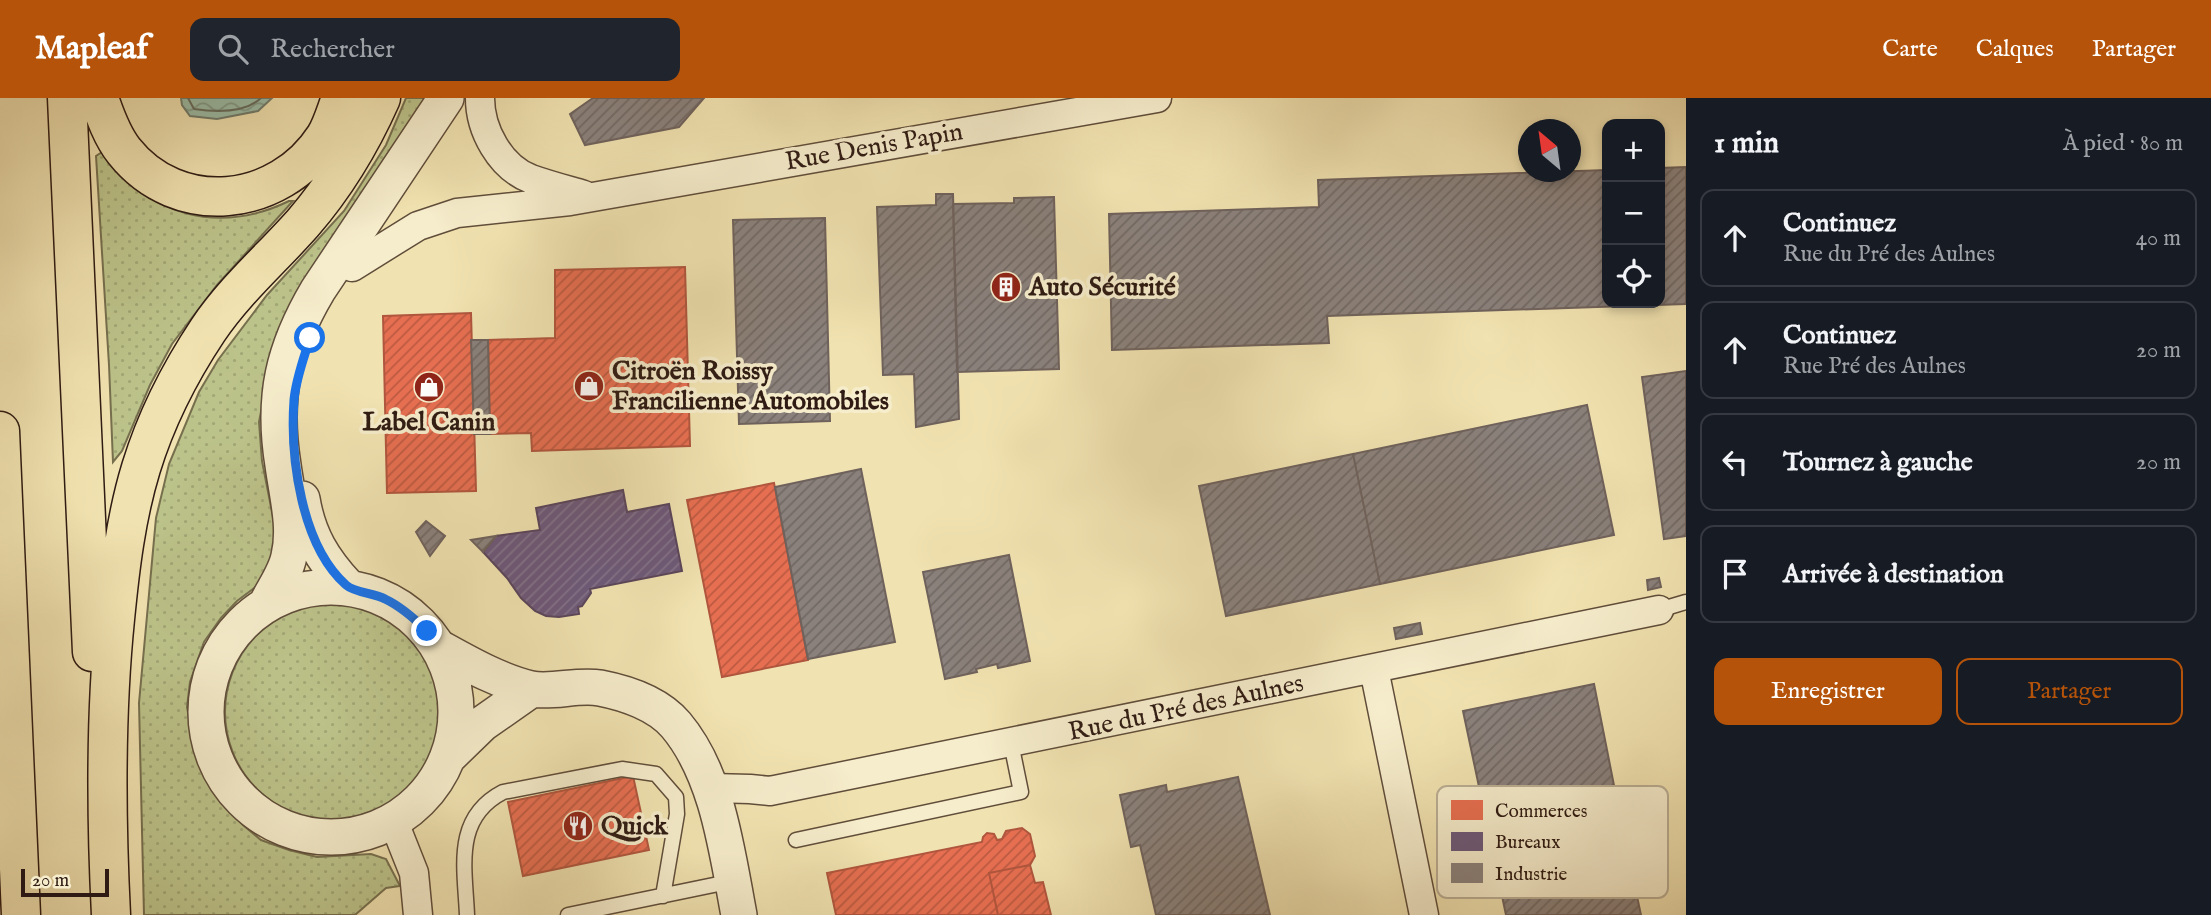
<!DOCTYPE html>
<html lang="fr">
<head>
<meta charset="utf-8">
<style>
	body { margin:0; font-family:"IM FELL English",serif; background:#20242c; color:#f1f3f6 }
	.controls { position:absolute; right:21px; top:21px; display:grid; overflow:hidden; border-radius:14px; box-shadow:0 4px 10px #0003 }
	.controls button { width:63px; height:63px; display:grid; place-items:center; padding:0; border:0; border-bottom:2px solid #363941; background:#171b24; color:#f1f3f6; font:35px sans-serif }
	.compass { position:absolute; left:1518px; top:21px; width:63px; height:63px; border-radius:50%; background:#171b24; box-shadow:0 4px 10px #0003; rotate:331deg }
	.scale { position:absolute; left:21px; bottom:18px; width:88px; box-sizing:border-box; padding-left:7px; border:4px solid #2f1b13; border-top:0; font-size:19px; line-height:24px; white-space:nowrap; color:#2f1b13; -webkit-text-stroke:5px #f6edcc; paint-order:stroke }
	.stop { position:absolute; width:21px; height:21px; margin:-16px; border:5px solid #1a73e8; border-radius:50%; background:#fff }
	.stop.end { background:#1a73e8; border-color:#fff; box-shadow:0 2px 7px #0008 }
	.list { margin:0; padding:0; list-style:none }
	h2 { display:flex; justify-content:space-between; align-items:center; height:91px; margin:0; padding:0 28px; font-size:30px }
	h2 small { font-size:23px; font-weight:400; color:#9ea1a6 }
	.list li { display:grid; grid-template-columns:46px 1fr auto; gap:21px; align-items:center; box-sizing:border-box; height:98px; margin:0 14px 14px; padding:0 14px; border:2px solid #363941; border-radius:14px }
	.list b { display:block; font-size:26px; white-space:nowrap }
	.list p { margin:0; font-size:23px; white-space:nowrap; color:#9ea1a6 }
	.list em { font-size:23px; font-style:normal; color:#9ea1a6 }
	.actions { display:flex; gap:14px; padding:21px 28px }
	.actions a { flex:1; padding:16px 0; border:2px solid #b45309; border-radius:14px; text-align:center; font-size:24px; color:#b45309 }
	.actions .main { background:#b45309; color:#fff }
	.icon { flex:none; width:38px; height:38px; fill:none; stroke:currentColor; stroke-width:2; stroke-linecap:round; stroke-linejoin:round }
	.map { position:relative; flex:none; width:1686px; height:817px; overflow:hidden }
	header { display:flex; align-items:center; gap:42px; box-sizing:border-box; height:98px; padding:0 35px; background:#b45309; color:#fff }
	header strong { font-size:33px }
	nav { display:flex; gap:38px; margin-inline-start:auto; font-size:24px }
	.search { width:490px; height:63px; background:#20242c; display:flex; align-items:center; gap:18px; box-sizing:border-box; padding:0 24px; border-radius:14px; color:#9ea1a6; font-size:26px }
	main { display:flex }
	aside { flex:1; background:#171b24 }
	.map>svg:first-child { display:block }
</style>
</head>
<body>
<header>
<strong>Mapleaf</strong>
<div class="search"><svg class="icon" aria-label="search" viewBox="0 0 24 24"><circle cx="10" cy="10" r="6"/><path d="M15 15l6 6"/></svg>Rechercher</div>
<nav><a>Carte</a><a>Calques</a><a>Partager</a></nav>
</header>
<main>
<div class="map">
<svg width="1686" height="817" viewBox="0 0 1686 817">
	<defs>
		<pattern id="grass-dots" width="8" height="8" patternUnits="userSpaceOnUse" patternTransform="scale(1.75)"><rect width="8" height="8" fill="#bcc38a"/><path d="M2 2h.1M6 6h.1" fill="none" stroke="#a2a776" stroke-width="1.8" stroke-linecap="round"/></pattern>
		<pattern id="water-waves" width="16" height="10" patternUnits="userSpaceOnUse" patternTransform="scale(1.75)"><rect width="16" height="10" fill="#9bbea9"/><path d="M0 5q4-4 8 0t8 0" fill="none" stroke="#7f9a88"/></pattern>
		<pattern id="shops-hatch" width="6" height="6" patternUnits="userSpaceOnUse" patternTransform="scale(1.75)"><rect width="6" height="6" fill="#e76f51"/><path d="M-1 1l2-2M0 6l6-6M5 7l2-2" fill="none" stroke="#bc5a42"/></pattern>
		<pattern id="offices-hatch" width="6" height="6" patternUnits="userSpaceOnUse" patternTransform="scale(1.75)"><rect width="6" height="6" fill="#6d597a"/><path d="M-1 1l2-2M0 6l6-6M5 7l2-2" fill="none" stroke="#82728a"/></pattern>
		<pattern id="industry-hatch" width="6" height="6" patternUnits="userSpaceOnUse" patternTransform="scale(1.75)"><rect width="6" height="6" fill="#8a817c"/><path d="M-1 1l2-2M0 6l6-6M5 7l2-2" fill="none" stroke="#716964"/></pattern>
	</defs>
	<rect width="100%" height="100%" fill="#f1e3b1"/>
	<filter id="stains"><feTurbulence type="fractalNoise" baseFrequency=".00286" numOctaves="4"/><feColorMatrix values="0 0 0 0 .2 0 0 0 0 .09 0 0 0 0 .02 0 0 0 .5 -.17"/></filter>
	<radialGradient id="worn" r=".72"><stop offset=".6" stop-color="#630" stop-opacity="0"/><stop offset="1" stop-color="#630" stop-opacity=".3"/></radialGradient>
	<path fill="url(#grass-dots)" stroke="#766f4e" stroke-width="2" d="M406,0H434L275,241L259,324L262,363L279,450L265,482L237,503L221,520L204,544L190,584L187,609L196,659L206,681L220,702L243,727L261,742L289,752L317,759L371,756L386,761L400,788L386,790L355,817H144L139,605L156,420L169,366L199,294L218,262L267,197L344,113L386,47Z
		M102,54C147,118 219,137 289,103H293L217,187L172,246L150,287L122,353L113,364L109,267L96,58Z
		M225 614a109 109 0 1 1 218 0a109 109 0 1 1-218 0Z"/>
	<path fill="url(#water-waves)" stroke="#707d6d" stroke-width="2" d="M181,0H272L258,13L217,21L190,18L182,7Z"/>
	<path fill="url(#shops-hatch)" stroke="#b0563e" stroke-width="2" d="M685,169L690,348L532,353L531,335L490,336L488,242L555,240V172Z
		M471,215L476,393L387,395L383,218Z
		M774,385L808,562L722,579L687,402Z
		M633,678L649,752L523,778L508,704Z
		M1022,730L1030,736L1035,758L1030,767L989,775L998,817H836L827,775L982,744L983,739L987,735L994,736L997,742L1002,741L1006,733Z
		M1030,767L1035,785L1043,784L1051,817H998L989,775Z"/>
	<path fill="url(#offices-hatch)" stroke="#5a465b" stroke-width="2" d="M623,392L627,414L669,406L682,473L590,491L591,495L582,508L578,509L579,516L559,519L546,518L535,513L521,500L507,480L483,454L496,438L540,432L536,410Z"/>
	<path fill="url(#industry-hatch)" stroke="#6f625c" stroke-width="2" d="M593,0H704L679,29L585,47L570,16Z
		M1686,69V206L1327,218L1329,245L1112,252L1109,116L1319,109L1318,82L1607,72V205H1660V70Z
		M936,96H953L959,321L916,329L914,276L883,277L877,109L936,107Z
		M1054,99L1059,271L957,274L953,106L1014,105V100Z
		M825,120L830,323L739,326L733,122Z
		M471,242H488L490,336H474Z
		M1686,273V438L1664,441L1642,279Z
		M1587,307L1614,437L1380,486L1353,356Z
		M1353,356L1380,486L1226,518L1199,388Z
		M861,371L895,544L808,561L775,389Z
		M426,423L445,438L430,458L416,434Z
		M496,438L483,454L471,442Z
		M1009,457L1030,563L998,570L997,566L976,571L977,574L945,581L923,474Z
		M1659,480L1661,489L1648,492L1647,482Z
		M1420,525L1422,536L1396,541L1394,530Z
		M1594,586L1622,728L1493,755L1463,613Z
		M1238,679L1270,817H1156L1140,747L1131,749L1120,697L1166,687L1167,694Z
		M1622,728L1641,817H1506L1493,755Z"/>
	<g fill="none" stroke-linecap="round" stroke-linejoin="round">
		<path stroke="#656c5e" stroke-width="2" d="M188,0L194,11C215,14 245,15 261,0"/>
		<g stroke="#604d3a" stroke-width="17">
			<path id="service" d="M1659,512L1686,504
				M796,742L1021,694L1011,645
				M467,817C465,770 453,720 503,694L622,671L656,676L676,699L677,716L663,798
				M568,817L733,783"/>
		</g>
		<g stroke="#604d3a" stroke-width="31">
			<path id="minor" d="M480,0C480,32 500,69 531,81C548,87 567,92 584,97
				M352,169L418,128L457,115L570,103L1157,0
				M1374,571L1424,817
				M712,690L750,691L770,693L1659,512
				M393,722L414,775L418,817"/>
		</g>
		<g stroke="#604d3a" stroke-width="38">
			<path id="tertiary" d="M302,401C308,438 323,462 348,489
				M206 614a125 125 0 1 1 250 0a125 125 0 1 1-250 0Z
				M266,507C273,492 286,475 289,458C296,429 287,397 283,367C272,299 283,251 318,192L446,0
				M438,549C467,565 498,583 531,591C553,595 578,586 600,590C626,595 658,606 676,627C718,677 727,754 739,817
				M448,659L482,626L532,591"/>
		</g>
		<g stroke="#2f1b13" stroke-width="41">
			<path id="trunk" d="M67,0L92,554
				M99,0C105,18 112,38 124,53C178,121 279,110 325,39C332,28 336,13 341,0
				M0,333L21,817
				M111,817C106,718 105,619 115,521C120,470 126,419 141,370C156,321 180,274 208,232C235,192 271,161 303,125C335,88 361,45 381,0"/>
		</g>
		<use href="#service" stroke="#f6edcc" stroke-width="14"/>
		<use href="#minor" stroke="#f6edcc" stroke-width="28"/>
		<use href="#tertiary" stroke="#f6edcc" stroke-width="35"/>
		<use href="#trunk" stroke="#f1e3b1" stroke-width="38"/>
	</g>
	<g fill="none" stroke-linecap="round" stroke-linejoin="round">
		<path stroke="#1a73e8" stroke-width="9" d="M310,240C304,260 296,280 294,302C290,359 301,447 346,487C355,495 374,495 385,501C402,509 415,521 427,533"/>
	</g>
	<defs>
		<g id="building-disc" transform="scale(1.575)"><circle r="9.5" fill="#8f2418" stroke="#f6edcc"/><path d="M-4-6H4V6H1V3H-1V6H-4ZM-2.5-4.3h1.7v1.8h-1.7ZM.8-4.3h1.7v1.8H.8ZM-2.5-1h1.7V.8h-1.7ZM.8-1h1.7V.8H.8Z" fill="#fff"/></g>
		<g id="shop-disc" transform="scale(1.575)"><circle r="9.5" fill="#8f2418" stroke="#f6edcc"/><path d="M-5-2.5h2.3a2.7 3.5 0 0 1 5.4 0H5L5.5 6h-11ZM-1.5-2.5h3a1.5 2.3 0 0 0-3 0Z" fill="#fff"/></g>
		<g id="restaurant-disc" transform="scale(1.575)"><circle r="9.5" fill="#8f2418" stroke="#f6edcc"/><path d="M-5-6h1v4h1v-4h1v4h1v-4h1v5L-1.5 .5V6h-2V.5L-5-1ZM5-6V6H3V1.5H1.5Q1.5-4 5-6Z" fill="#fff"/></g>
	</defs>
	<g fill-rule="evenodd">
		<use href="#building-disc" x="1006" y="189"/>
		<use href="#shop-disc" x="589" y="288"/>
		<use href="#shop-disc" x="429" y="289"/>
		<use href="#restaurant-disc" x="578" y="728"/>
	</g>
	<g text-anchor="middle" dominant-baseline="central" stroke-width="7" stroke-linejoin="round" paint-order="stroke">
		<g font-size="26" fill="#2f1b13" stroke="#f6edcc">
			<text transform="translate(874 49) rotate(-10)">Rue Denis Papin</text>
			<text transform="translate(1186 610) rotate(-12)">Rue du Pré des Aulnes</text>
		</g>
		<g font-size="26" font-weight="bold" fill="#2f1b13" stroke="#f6edcc" text-anchor="start">
			<text x="1029" y="189">Auto Sécurité</text>
			<text x="612" y="273">Citroën Roissy<tspan x="612" dy="30">Francilienne Automobiles</tspan></text>
			<text x="429" y="324" text-anchor="middle">Label Canin</text>
			<text x="601" y="728">Quick</text>
		</g>
	</g>
	<rect x="1437" y="688" width="231" height="112" rx="10" fill="#f6edcc" stroke="#baae94" stroke-width="2"/>
	<rect x="1451" y="702" width="32" height="20" fill="#e76f51"/>
	<rect x="1451" y="734" width="32" height="19" fill="#6d597a"/>
	<rect x="1451" y="765" width="32" height="20" fill="#8a817c"/>
	<g font-size="19" fill="#2f1b13">
		<text x="1495" y="719">Commerces</text>
		<text x="1495" y="750">Bureaux</text>
		<text x="1495" y="782">Industrie</text>
	</g>
	<rect width="100%" height="100%" filter="url(#stains)"/>
	<rect width="100%" height="100%" fill="url(#worn)"/>
</svg>
<div class="controls">
<button>+</button>
<button>−</button>
<button><svg class="icon" aria-label="locate" viewBox="0 0 24 24"><circle cx="12" cy="12" r="6"/><path d="M12 2v4M12 18v4M2 12h4M18 12h4"/></svg></button>
</div>
<svg class="compass" viewBox="-18 -18 36 36"><path d="M0-13l5 13h-10z" fill="#e53935"/><path d="M0 13l5-13h-10z" fill="#9ea1a6"/></svg>
<div class="scale">20 m</div>
<div class="stop" style="left:310px;top:240px"></div>
<div class="stop end" style="left:427px;top:533px"></div>
</div>
<aside>
<h2>1 min<small>À pied · 80 m</small></h2>
<ul class="list">
<li><svg class="icon" aria-label="ahead" viewBox="0 0 24 24"><path d="M12 20V5M6 11l6-6 6 6"/></svg><div><b>Continuez</b><p>Rue du Pré des Aulnes</p></div><em>40 m</em></li>
<li><svg class="icon" aria-label="ahead" viewBox="0 0 24 24"><path d="M12 20V5M6 11l6-6 6 6"/></svg><div><b>Continuez</b><p>Rue Pré des Aulnes</p></div><em>20 m</em></li>
<li><svg class="icon" aria-label="left" viewBox="0 0 24 24"><path d="M17 20v-9H6M10 6l-5 5 5 5"/></svg><div><b>Tournez à gauche</b></div><em>20 m</em></li>
<li><svg class="icon" aria-label="arrive" viewBox="0 0 24 24"><path d="M6 21V4h12l-3 4 3 4H6"/></svg><div><b>Arrivée à destination</b></div></li>
</ul>
<div class="actions"><a class="main">Enregistrer</a><a>Partager</a></div>
</aside>
</main>
</body>
</html>
